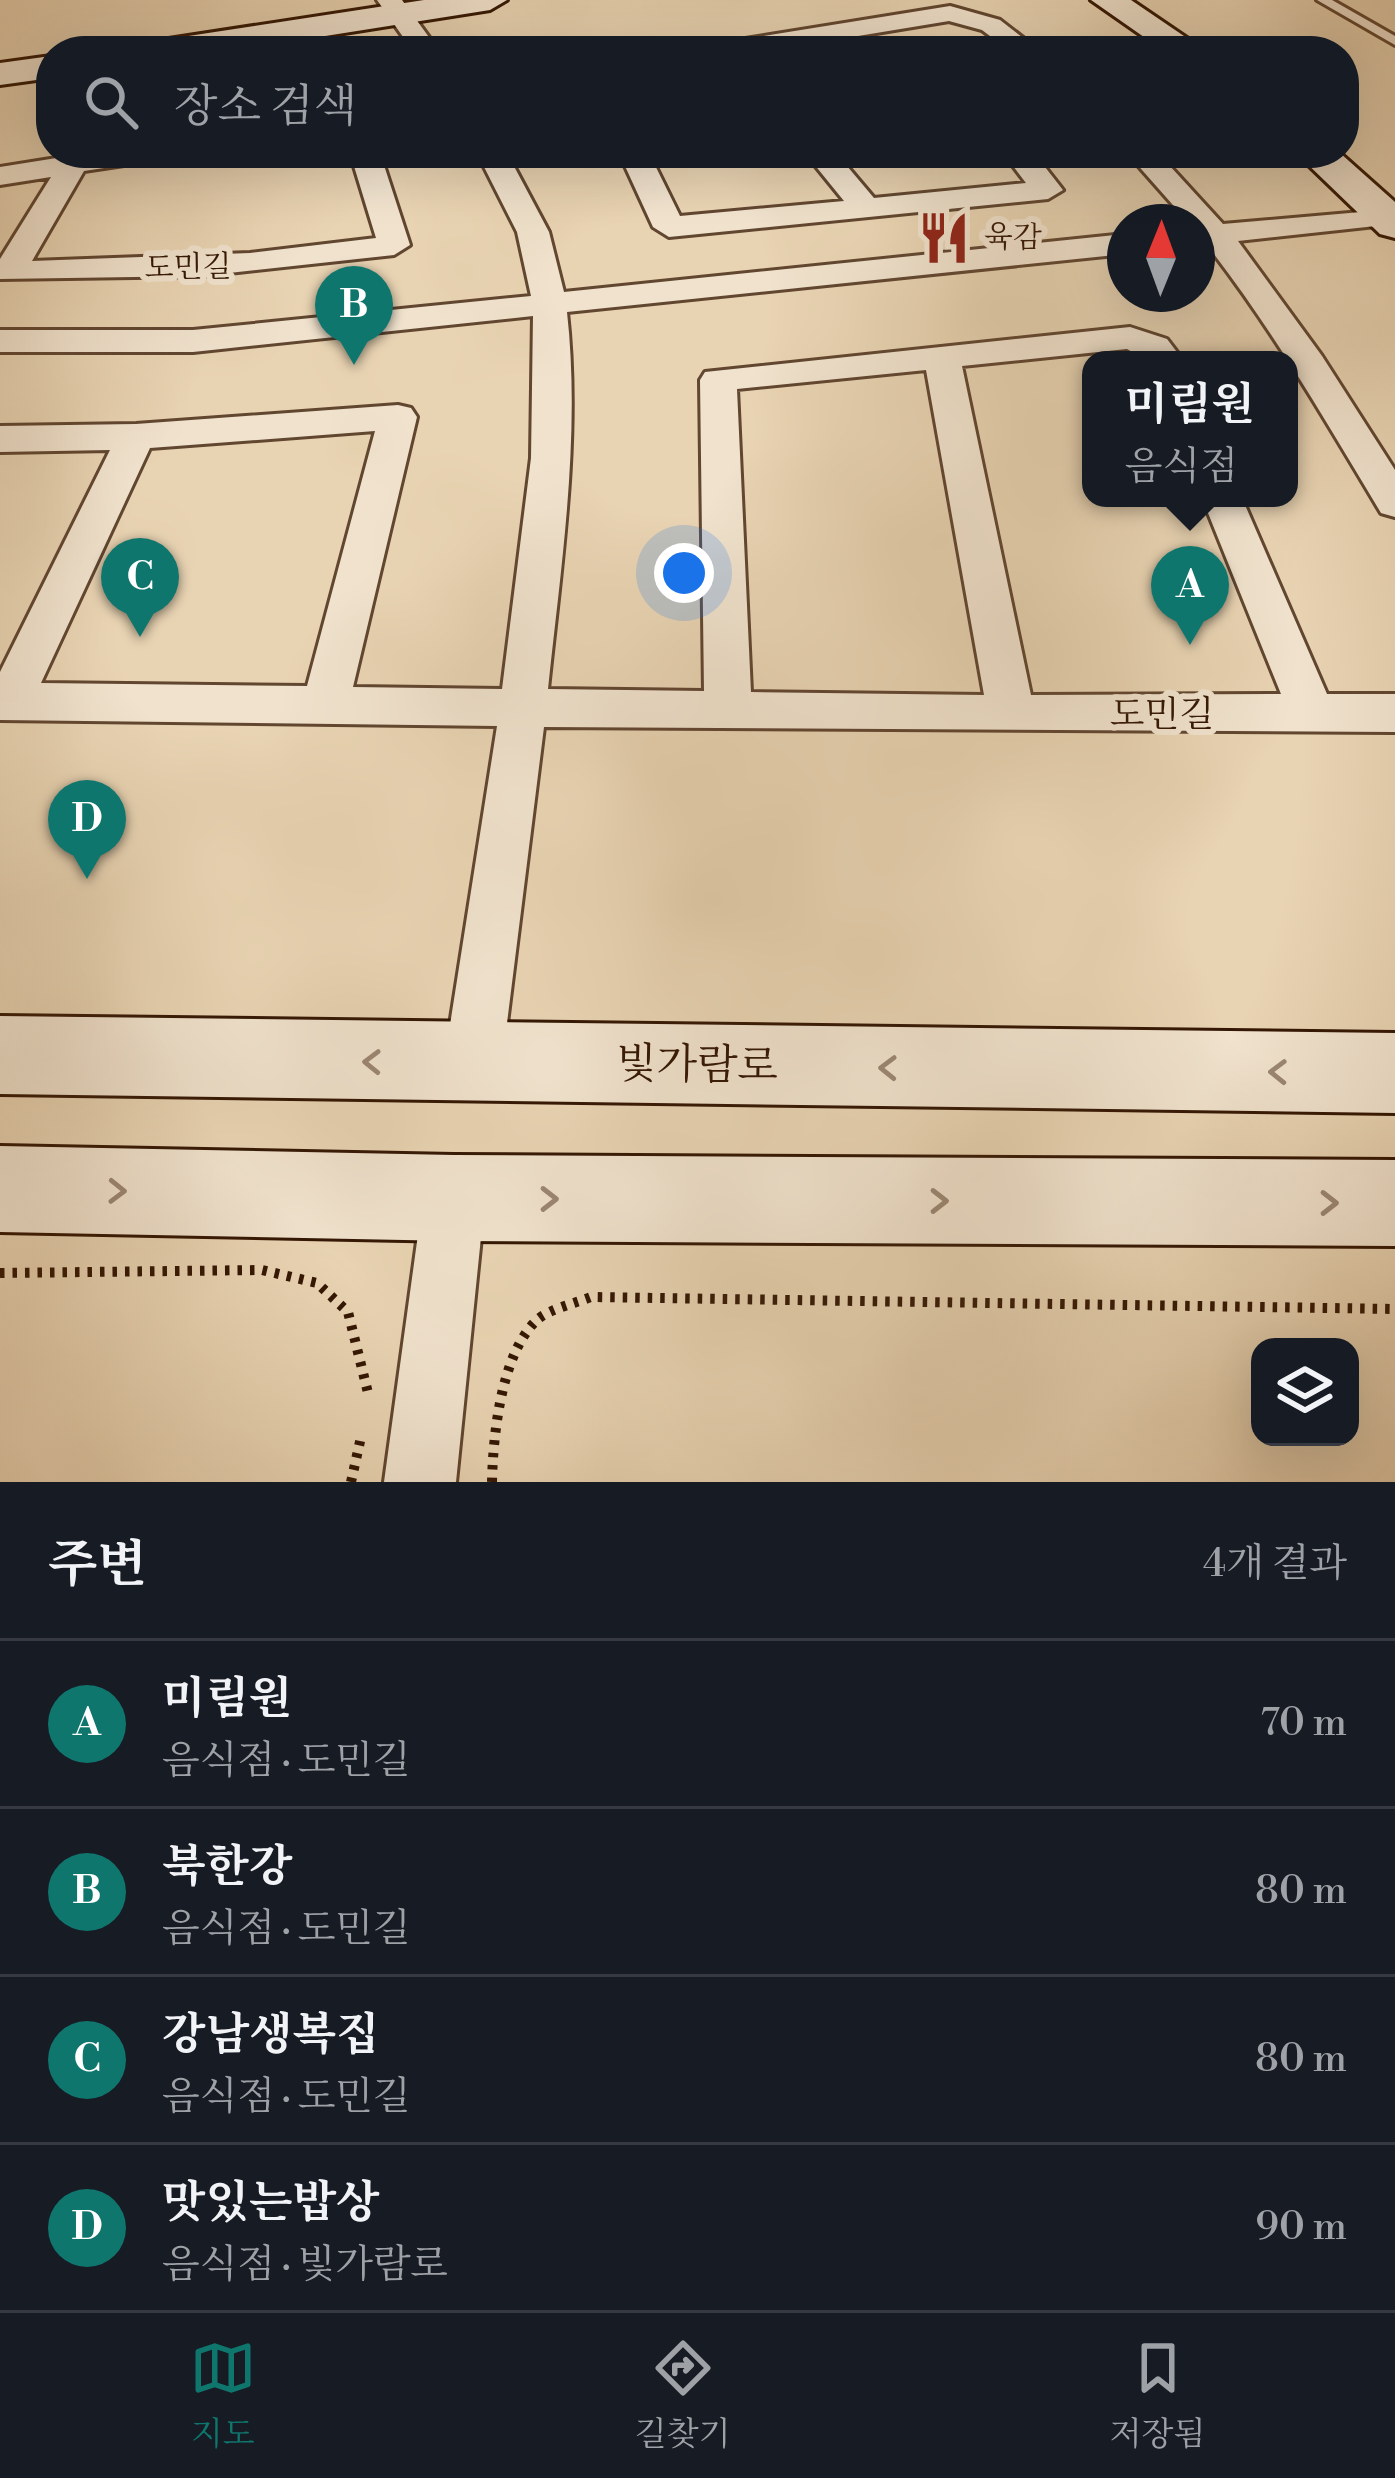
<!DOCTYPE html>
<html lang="ko">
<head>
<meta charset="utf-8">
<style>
	body { margin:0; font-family:"Libre Bodoni","Noto Serif KR",serif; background:#20242c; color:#f1f3f6 }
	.controls { position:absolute; right:36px; bottom:36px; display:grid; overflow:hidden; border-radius:24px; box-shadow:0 12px 48px #0002 }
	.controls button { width:108px; height:108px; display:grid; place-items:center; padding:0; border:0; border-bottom:3px solid #363941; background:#171b24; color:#f1f3f6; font:60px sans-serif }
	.compass { position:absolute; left:1107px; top:204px; width:108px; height:108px; border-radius:50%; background:#171b24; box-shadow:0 12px 48px #0002; rotate:1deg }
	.you { position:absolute; left:684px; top:573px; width:42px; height:42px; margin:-30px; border:9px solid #fff; border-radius:50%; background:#1a73e8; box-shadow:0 0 0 18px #1a73e833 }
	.badge { display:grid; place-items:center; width:78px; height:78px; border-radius:50%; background:#0f766e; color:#fff; font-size:39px; font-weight:700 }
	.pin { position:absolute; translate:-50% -99px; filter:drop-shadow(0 3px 6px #0008) }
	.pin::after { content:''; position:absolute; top:63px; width:42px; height:36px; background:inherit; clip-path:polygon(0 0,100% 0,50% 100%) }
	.popup { position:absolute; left:1082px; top:351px; width:216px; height:156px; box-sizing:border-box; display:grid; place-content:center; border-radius:24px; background:#171b24; filter:drop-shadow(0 3px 9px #0005); font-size:39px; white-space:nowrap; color:#9ea1a6 }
	.popup b { font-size:45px; color:#f1f3f6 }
	.popup::after { content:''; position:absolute; left:50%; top:100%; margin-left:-24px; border:24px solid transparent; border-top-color:#171b24 }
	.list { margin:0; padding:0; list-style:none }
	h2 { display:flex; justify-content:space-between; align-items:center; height:156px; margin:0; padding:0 48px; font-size:51px }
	h2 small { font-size:39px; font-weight:400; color:#9ea1a6 }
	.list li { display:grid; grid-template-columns:78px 1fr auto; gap:36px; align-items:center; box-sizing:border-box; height:168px; padding:0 48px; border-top:3px solid #363941 }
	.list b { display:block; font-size:45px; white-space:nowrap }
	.list p { margin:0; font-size:39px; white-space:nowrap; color:#9ea1a6 }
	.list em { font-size:39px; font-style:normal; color:#9ea1a6 }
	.icon { flex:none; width:66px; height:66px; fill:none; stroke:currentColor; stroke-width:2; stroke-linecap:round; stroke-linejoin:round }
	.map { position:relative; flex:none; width:1395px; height:1482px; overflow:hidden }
	.search { position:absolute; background:#171b24; box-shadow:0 12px 48px #0002; left:36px; right:36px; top:36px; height:132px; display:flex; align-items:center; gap:30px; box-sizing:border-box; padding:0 42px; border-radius:48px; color:#9ea1a6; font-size:45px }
	.sheet { height:828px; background:#171b24 }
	nav { display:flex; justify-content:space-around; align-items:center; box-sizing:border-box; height:168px; border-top:3px solid #363941; background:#171b24; font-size:33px; color:#9ea1a6 }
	nav a { display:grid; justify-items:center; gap:6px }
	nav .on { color:#0f766e }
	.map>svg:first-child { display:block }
</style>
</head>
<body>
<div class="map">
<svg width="1395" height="1482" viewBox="0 0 1395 1482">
	<rect width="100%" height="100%" fill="#e8d3b2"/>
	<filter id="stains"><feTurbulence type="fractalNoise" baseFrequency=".00167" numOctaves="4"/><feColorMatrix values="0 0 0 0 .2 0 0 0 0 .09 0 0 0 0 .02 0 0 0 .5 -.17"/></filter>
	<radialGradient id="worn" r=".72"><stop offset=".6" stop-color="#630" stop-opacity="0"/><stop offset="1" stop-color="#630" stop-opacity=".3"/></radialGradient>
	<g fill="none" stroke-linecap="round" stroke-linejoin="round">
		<g stroke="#614630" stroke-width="6">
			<path id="lane" d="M1317,0H1332L1395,36V45Z"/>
		</g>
		<g stroke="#614630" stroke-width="6">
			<path id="street" d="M377,0H402L439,51H413Z
				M950,6L1000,20L1040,51H1010L982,30L949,21L767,51H707L720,43Z
				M88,153H159L144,162L84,171L32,261L250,253L376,238L350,153H380L410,245L394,255L202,276L0,279V259L51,177L0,185V167Z
				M477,153H507L549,232L564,292L1125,234V254L567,312C581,437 561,565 548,689L704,691L700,380L705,372L1130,327L1167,339L1183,360H1146L1127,349L962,366L1031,695L1281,694L1202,498H1242L1327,694H1395V732L544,727L502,1063L494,1083L473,1092L452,1083L444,1063L497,726L0,720V672L110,450L0,452V426L136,424L398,405L411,408L417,417L353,687L502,689L531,458L533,316L193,352H0V330H193L531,296L517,232ZM926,370L984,695L751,692L737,389ZM375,431L307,686L41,683L150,448Z
				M619,153H649L680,216L844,201L805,153H836L874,198L1026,183L1003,153H1034L1063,190L1048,199L669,237L653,227Z
				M1127,153H1158L1223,224L1395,209V223L1385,225L1238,241L1322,356L1395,470V517L1381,513C1326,421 1273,330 1207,245L1197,246V222H1188Z
				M454,1167L476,1176L485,1198L456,1482H384L423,1198L432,1176Z"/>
		</g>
		<g stroke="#341704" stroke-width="6">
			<path id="secondary" d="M424,0H507L490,10L230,51H144L149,43L162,40Z
				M1091,0H1131L1206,51H1164Z
				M51,56V78L0,85V63Z
				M1296,153H1340L1395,202V238L1380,234Z
				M0,1016L1395,1033V1113L0,1094Z
				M0,1146L454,1155L1395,1160V1246L454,1241L0,1232Z"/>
		</g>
		<path stroke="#341704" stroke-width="10" stroke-dasharray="4.5 8" stroke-linecap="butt" d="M0,1273L262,1270L317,1283L348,1312L368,1393
			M351,1482L361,1437
			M492,1482C493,1436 501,1352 538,1319C550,1309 576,1303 591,1297L1395,1309"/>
		<use href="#lane" fill="#f0e2cd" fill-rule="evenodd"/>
		<use href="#street" fill="#f0e2cd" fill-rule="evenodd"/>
		<use href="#secondary" fill="#f0e2cd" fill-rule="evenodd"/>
	</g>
	<defs><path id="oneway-chevron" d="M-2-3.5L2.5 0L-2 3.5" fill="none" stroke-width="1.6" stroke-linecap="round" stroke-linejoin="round" transform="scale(3)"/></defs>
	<g stroke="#9b8773">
		<use href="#oneway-chevron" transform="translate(372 1062) rotate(-179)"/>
		<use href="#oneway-chevron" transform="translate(888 1068) rotate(-179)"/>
		<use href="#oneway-chevron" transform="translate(1278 1072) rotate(-179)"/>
		<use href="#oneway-chevron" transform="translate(117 1191) rotate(1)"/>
		<use href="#oneway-chevron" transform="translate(549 1199)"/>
		<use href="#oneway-chevron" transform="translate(939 1201)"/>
		<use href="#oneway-chevron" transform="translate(1329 1203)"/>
	</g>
	<defs>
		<g id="restaurant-bare" transform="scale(4.14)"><path d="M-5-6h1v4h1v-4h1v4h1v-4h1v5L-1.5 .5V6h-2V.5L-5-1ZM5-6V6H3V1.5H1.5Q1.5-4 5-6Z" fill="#8f2418" stroke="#f0e2cd" stroke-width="2.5" paint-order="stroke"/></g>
	</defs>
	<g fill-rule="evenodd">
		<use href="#restaurant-bare" x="944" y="238"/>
	</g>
	<g text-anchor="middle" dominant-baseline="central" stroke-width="12" stroke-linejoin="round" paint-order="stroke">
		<g font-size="30" fill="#341704" stroke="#f0e2cd" text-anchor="start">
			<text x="984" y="238">육감</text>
		</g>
		<g font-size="30" fill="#341704" stroke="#f0e2cd">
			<text transform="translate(188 268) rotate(-1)">도민길</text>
		</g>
		<g font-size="36" fill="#341704" stroke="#f0e2cd">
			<text x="1162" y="715">도민길</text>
		</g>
		<g font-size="42" fill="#341704" stroke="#f0e2cd">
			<text transform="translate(697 1066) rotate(1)">빛가람로</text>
		</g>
	</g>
	<rect width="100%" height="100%" filter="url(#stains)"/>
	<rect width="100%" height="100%" fill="url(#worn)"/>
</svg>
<div class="controls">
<button><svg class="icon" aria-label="layers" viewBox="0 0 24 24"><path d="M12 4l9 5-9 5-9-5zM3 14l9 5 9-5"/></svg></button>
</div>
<svg class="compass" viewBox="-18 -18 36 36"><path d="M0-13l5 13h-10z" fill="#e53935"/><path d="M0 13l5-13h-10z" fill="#9ea1a6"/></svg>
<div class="you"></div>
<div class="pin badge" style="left:1190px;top:645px">A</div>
<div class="popup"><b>미림원</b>음식점</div>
<div class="pin badge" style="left:354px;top:365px">B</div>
<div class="pin badge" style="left:140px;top:637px">C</div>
<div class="pin badge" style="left:87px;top:879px">D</div>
<div class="search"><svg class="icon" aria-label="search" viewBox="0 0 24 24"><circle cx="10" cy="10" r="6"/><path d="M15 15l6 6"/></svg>장소 검색</div>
</div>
<section class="sheet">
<h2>주변<small>4개 결과</small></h2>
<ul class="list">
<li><span class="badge">A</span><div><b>미림원</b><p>음식점 · 도민길</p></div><em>70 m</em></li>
<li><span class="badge">B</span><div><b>북한강</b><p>음식점 · 도민길</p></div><em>80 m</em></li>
<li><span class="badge">C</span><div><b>강남생복집</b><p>음식점 · 도민길</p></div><em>80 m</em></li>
<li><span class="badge">D</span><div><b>맛있는밥상</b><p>음식점 · 빛가람로</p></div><em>90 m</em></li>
</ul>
</section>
<nav>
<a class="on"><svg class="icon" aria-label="map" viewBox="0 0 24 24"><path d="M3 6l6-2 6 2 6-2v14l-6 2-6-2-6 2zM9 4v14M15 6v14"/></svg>지도</a>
<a><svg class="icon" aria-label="directions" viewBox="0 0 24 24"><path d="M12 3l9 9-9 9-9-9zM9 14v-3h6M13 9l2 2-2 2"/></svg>길찾기</a>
<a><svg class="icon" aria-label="saved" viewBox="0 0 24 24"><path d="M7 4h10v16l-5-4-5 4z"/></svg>저장됨</a>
</nav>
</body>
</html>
